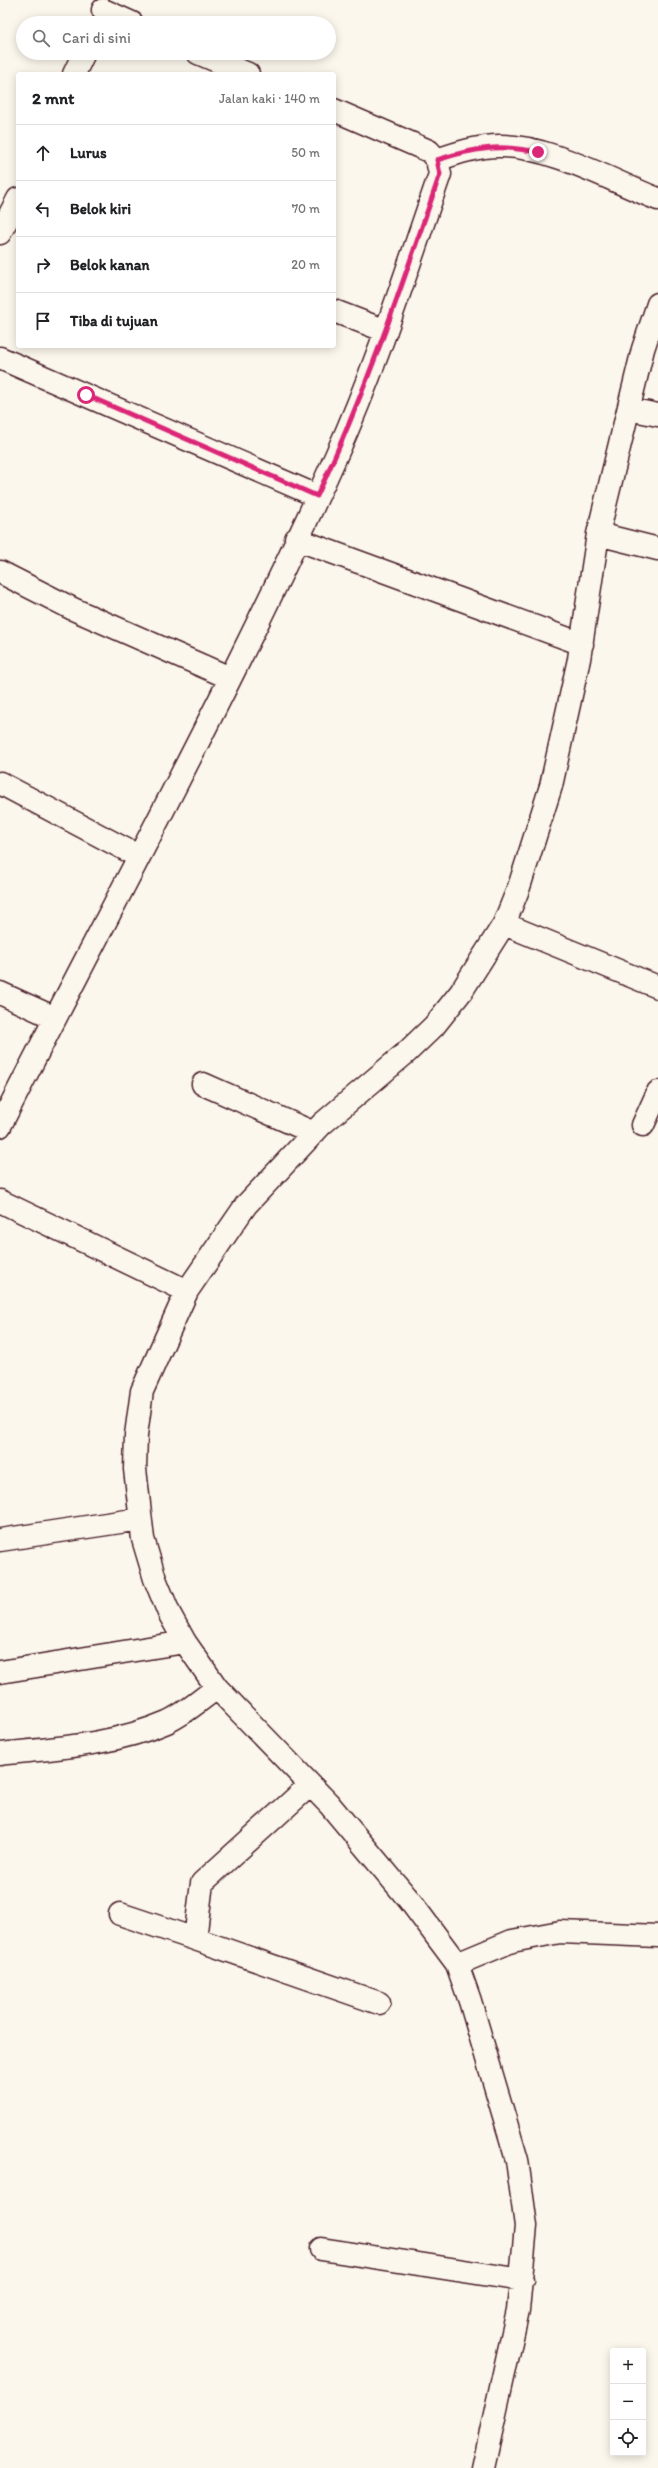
<!DOCTYPE html>
<html lang="id">
<head>
<meta charset="utf-8">
<style>
	body { margin:0; font-family:Itim,sans-serif; background:#f6f6f6; color:#202124 }
	.controls { position:absolute; right:12px; bottom:12px; display:grid; overflow:hidden; border-radius:4px; box-shadow:0 2px 10px #0003 }
	.controls button { width:36px; height:36px; display:grid; place-items:center; padding:0; border:0; border-bottom:1px solid #e0e0e0; background:#fff; color:#202124; font:20px sans-serif }
	.stop { position:absolute; width:12px; height:12px; margin:-9px; border:3px solid #db2777; border-radius:50%; background:#fff }
	.stop.end { background:#db2777; border-color:#fff; box-shadow:0 1px 4px #0008 }
	.list { margin:0; padding:0; list-style:none }
	h2 { display:flex; justify-content:space-between; align-items:center; height:52px; margin:0; padding:0 16px; font-size:17px }
	h2 small { font-size:13px; font-weight:400; color:#757577 }
	.list li { display:grid; grid-template-columns:26px 1fr auto; gap:12px; align-items:center; box-sizing:border-box; height:56px; padding:0 16px; border-top:1px solid #e0e0e0 }
	.list b { display:block; font-size:15px; white-space:nowrap }
	.list em { font-size:13px; font-style:normal; color:#757577 }
	.icon { flex:none; width:22px; height:22px; fill:none; stroke:currentColor; stroke-width:2; stroke-linecap:round; stroke-linejoin:round }
	.map { position:relative; flex:none; width:658px; height:2468px; overflow:hidden }
	.search { position:absolute; background:#fff; box-shadow:0 2px 10px #0003; left:16px; top:16px; width:320px; height:44px; display:flex; align-items:center; gap:10px; box-sizing:border-box; padding:0 14px; border-radius:22px; color:#757577; font-size:15px }
	.panel { position:absolute; background:#fff; box-shadow:0 2px 10px #0003; left:16px; top:72px; width:320px; height:276px; border-radius:4px }
	.map>svg:first-child { display:block }
</style>
</head>
<body>
<div class="map">
<svg width="658" height="2468" viewBox="0 0 658 2468">
	<rect width="100%" height="100%" fill="#fbf7ec"/>
	<filter id="ink" filterUnits="userSpaceOnUse"><feTurbulence type="fractalNoise" baseFrequency=".025" numOctaves="2"/><feDisplacementMap in="SourceGraphic" scale="8" xChannelSelector="R" yChannelSelector="G"/><feConvolveMatrix kernelMatrix="1 2 1 2 8 2 1 2 1" color-interpolation-filters="sRGB"/></filter>
	<g filter="url(#ink)">
		<g fill="none" stroke-linecap="round" stroke-linejoin="round">
			<g stroke="#4a1f2b" stroke-width="25">
				<path id="minor" d="M103,10L132,23
					M198,53L248,74
					M74,74L84,53
					M437,160C457,153 478,146 499,146C549,145 611,181 658,199
					M0,233L18,199
					M334,311L386,331
					M0,358L317,496
					M629,409L658,415
					M598,534L658,549
					M296,539L582,644
					M0,572L73,609L230,678
					M0,783L138,856
					M504,924L658,987
					M0,993L55,1018
					M203,1084L314,1133
					M643,1125L658,1092
					M0,1126C113,903 234,684 336,456C377,365 407,269 440,174L437,160L429,151L334,110
					M0,1201L187,1291
					M0,1540L140,1519
					M0,1672L185,1642
					M0,1754C56,1748 114,1745 167,1722C185,1714 201,1699 217,1688
					M310,1785L202,1883L195,1939L379,2003
					M120,1914L195,1939
					M457,1964L512,1941L560,1932L658,1936
					M321,2249L522,2280
					M483,2468L518,2310L526,2226L517,2160L470,2001L457,1964L410,1901L329,1804L217,1688L185,1642L169,1613L155,1579L143,1539L135,1469L136,1435L142,1391L187,1291L246,1205L322,1124L407,1052L434,1026L461,992L504,924L519,887L551,786L579,659L598,534L643,349L658,304"/>
			</g>
			<use href="#minor" stroke="#fbf7ec" stroke-width="22"/>
		</g>
	</g>
	<g fill="none" stroke-linecap="round" stroke-linejoin="round" filter="url(#ink)">
		<path stroke="#db2777" stroke-width="5" d="M86,395L317,496C366,392 403,283 440,174L437,160C474,148 500,144 538,152"/>
	</g>
</svg>
<div class="controls">
<button>+</button>
<button>−</button>
<button><svg class="icon" aria-label="locate" viewBox="0 0 24 24"><circle cx="12" cy="12" r="6"/><path d="M12 2v4M12 18v4M2 12h4M18 12h4"/></svg></button>
</div>
<div class="stop" style="left:86px;top:395px"></div>
<div class="stop end" style="left:538px;top:152px"></div>
<div class="search"><svg class="icon" aria-label="search" viewBox="0 0 24 24"><circle cx="10" cy="10" r="6"/><path d="M15 15l6 6"/></svg>Cari di sini</div>
<section class="panel">
<h2>2 mnt<small>Jalan kaki · 140 m</small></h2>
<ul class="list">
<li><svg class="icon" aria-label="ahead" viewBox="0 0 24 24"><path d="M12 20V5M6 11l6-6 6 6"/></svg><div><b>Lurus</b></div><em>50 m</em></li>
<li><svg class="icon" aria-label="left" viewBox="0 0 24 24"><path d="M17 20v-9H6M10 6l-5 5 5 5"/></svg><div><b>Belok kiri</b></div><em>70 m</em></li>
<li><svg class="icon" aria-label="right" viewBox="0 0 24 24"><path d="M7 20v-9h11M14 6l5 5-5 5"/></svg><div><b>Belok kanan</b></div><em>20 m</em></li>
<li><svg class="icon" aria-label="arrive" viewBox="0 0 24 24"><path d="M6 21V4h12l-3 4 3 4H6"/></svg><div><b>Tiba di tujuan</b></div></li>
</ul>
</section>
</div>
</body>
</html>
